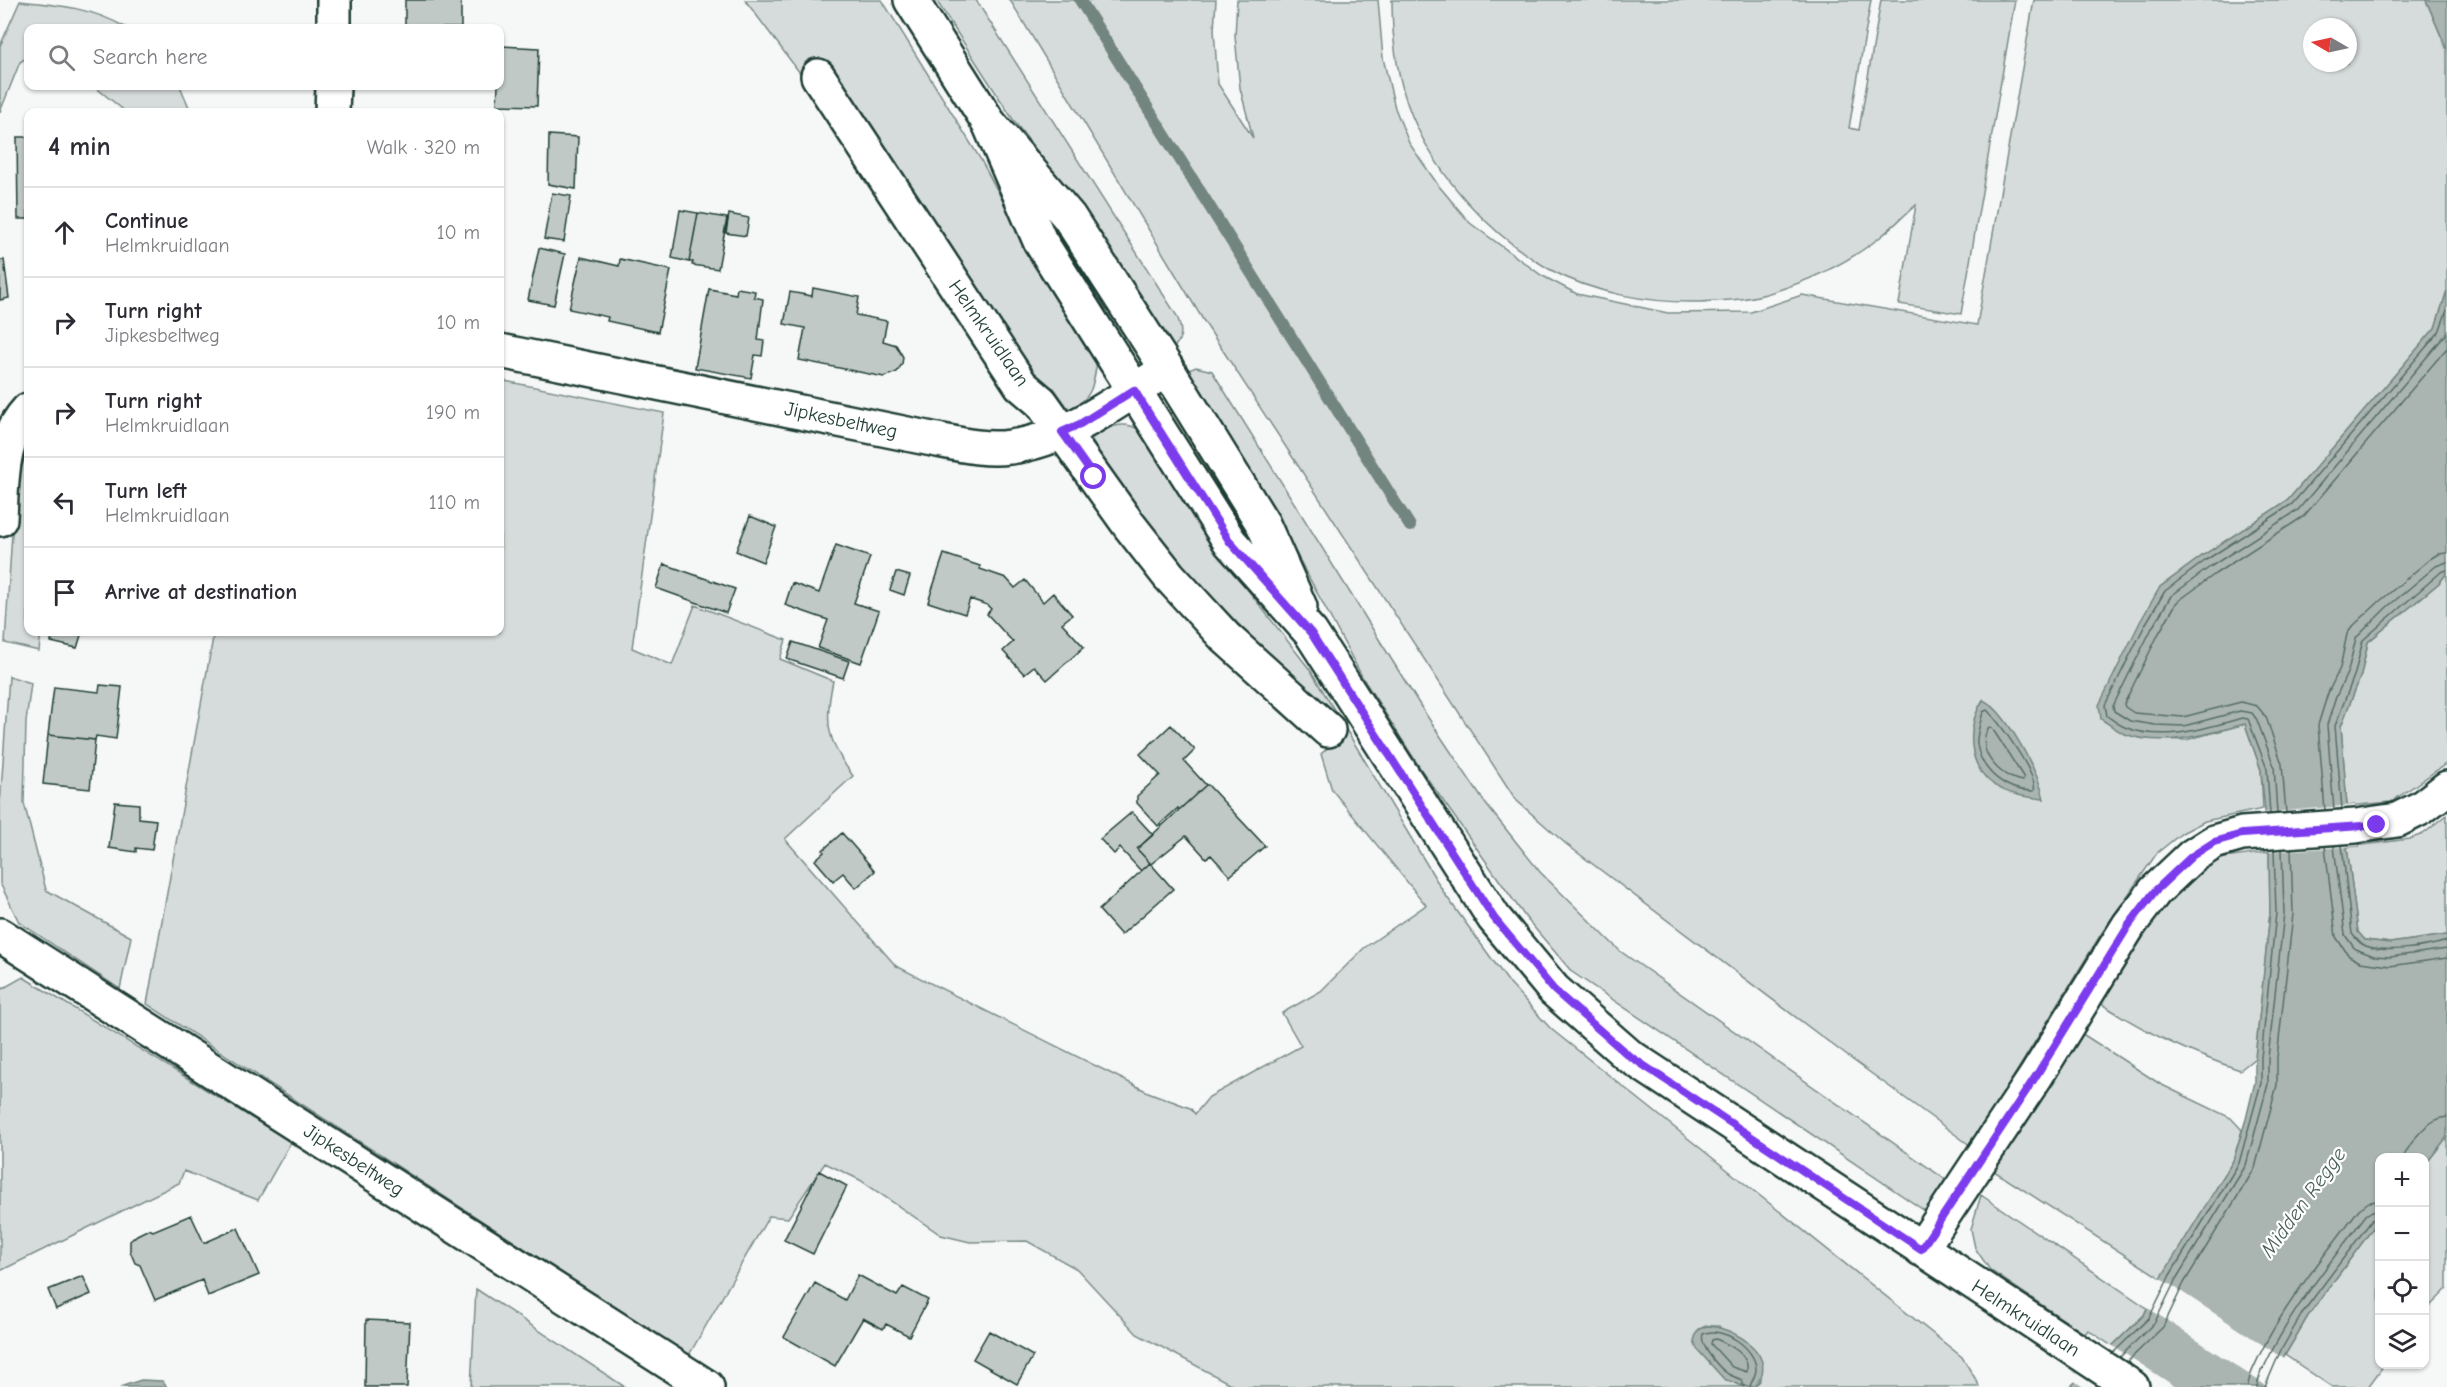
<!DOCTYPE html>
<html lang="en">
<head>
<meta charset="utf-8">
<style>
	body { margin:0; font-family:"Comic Neue",sans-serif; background:#f2f2f3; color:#2b2b33 }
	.controls { position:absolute; right:18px; bottom:18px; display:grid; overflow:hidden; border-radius:12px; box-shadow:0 2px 4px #0004 }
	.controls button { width:54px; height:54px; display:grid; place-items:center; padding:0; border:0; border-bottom:2px solid #e1e1e2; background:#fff; color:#2b2b33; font:30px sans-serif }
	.compass { position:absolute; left:2303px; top:18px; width:54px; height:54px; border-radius:50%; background:#fff; box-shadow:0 2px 4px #0004; rotate:279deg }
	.stop { position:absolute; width:18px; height:18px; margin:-14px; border:4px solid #7c3aed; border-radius:50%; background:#fff }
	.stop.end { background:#7c3aed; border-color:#fff; box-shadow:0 2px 6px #0008 }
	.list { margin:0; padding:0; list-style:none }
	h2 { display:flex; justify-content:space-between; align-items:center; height:78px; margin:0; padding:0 24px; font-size:26px }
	h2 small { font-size:20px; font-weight:400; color:#7c7c81 }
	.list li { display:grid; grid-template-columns:39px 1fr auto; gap:18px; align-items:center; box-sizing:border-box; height:90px; padding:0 24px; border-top:2px solid #e1e1e2 }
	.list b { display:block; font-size:22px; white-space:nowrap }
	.list p { margin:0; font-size:20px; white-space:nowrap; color:#7c7c81 }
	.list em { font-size:20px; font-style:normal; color:#7c7c81 }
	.icon { flex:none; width:33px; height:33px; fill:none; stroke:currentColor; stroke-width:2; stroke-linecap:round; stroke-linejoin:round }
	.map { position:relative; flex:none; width:2447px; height:1387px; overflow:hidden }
	.search { position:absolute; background:#fff; box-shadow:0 2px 4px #0004; left:24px; top:24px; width:480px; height:66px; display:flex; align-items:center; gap:15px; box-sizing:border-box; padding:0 21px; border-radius:12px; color:#7c7c81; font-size:22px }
	.panel { position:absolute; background:#fff; box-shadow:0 2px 4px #0004; left:24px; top:108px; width:480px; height:528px; border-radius:12px }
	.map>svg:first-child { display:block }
</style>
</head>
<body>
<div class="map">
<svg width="2447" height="1387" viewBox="0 0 2447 1387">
	<rect width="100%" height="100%" fill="#f6f7f7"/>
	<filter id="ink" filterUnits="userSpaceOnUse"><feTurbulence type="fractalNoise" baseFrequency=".0167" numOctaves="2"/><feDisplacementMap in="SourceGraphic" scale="12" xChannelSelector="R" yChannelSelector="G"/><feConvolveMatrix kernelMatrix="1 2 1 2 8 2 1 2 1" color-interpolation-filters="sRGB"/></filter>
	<g filter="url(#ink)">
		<path fill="#d6dcdb" stroke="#7a8c88" stroke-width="1.5" fill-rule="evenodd" d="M745,0H882L981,160L1023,239L1097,361C1093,387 1093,396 1070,411L1054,388L1030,379Z
			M936,0H976L1177,316C1183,332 1183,339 1170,352L1085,214L1014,121Z
			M1010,0H1216L1214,30L1218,84L1253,138L1240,88L1235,36L1237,0H1378L1383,58L1395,108L1409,143L1438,185L1470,223L1541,275L1577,294L1668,313L1751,312L1802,295L1977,325L2034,0H2426L2447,50V291L2435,328L2288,500L2202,556L2160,587L2125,734L2153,739L2186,740L2245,724L2261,770L2263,809L2205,821L2182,833L2157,853L2101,934L1971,1146L1850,1058L1566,844L1516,800L1205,323ZM2312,27H2348V63H2312ZM1983,700L1994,785C1974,763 1968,752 1975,722C1977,713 1978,707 1983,700Z
			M1392,0H1871L1849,128L1859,130L1881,0H2015L1961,314L1899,304L1916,205C1903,216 1892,228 1879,238C1845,265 1807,282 1766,294C1745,300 1720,301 1698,302C1649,303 1592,293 1549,269C1490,235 1438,178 1412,116C1397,80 1392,39 1392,0Z
			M20,1C60,5 92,8 127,28H28V57L20,62L0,112V46Z
			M94,86H180L191,112H126Z
			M1196,367L1212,371L1423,710L1485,803L1540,872L1620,951L1946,1180L1925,1211L1572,972L1526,918L1422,771L1364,680L1277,518L1184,372Z
			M500,380L664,413L632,648L672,665L695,605L786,640L780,659L833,681C824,723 827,741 853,776L785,839L896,966L1148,1092L1190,1108L1195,1114L1209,1097L1301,1046L1282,1013L1321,991L1364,948L1426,905L1332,790L1321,754L1335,741L1300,688L1168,551L1093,443L1092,437C1105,427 1125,420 1139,430C1145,434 1149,441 1153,445L1223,558L1311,671L1444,893L1510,984L1551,1029L1962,1357L1978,1383L1979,1387H1754L1760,1381L1719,1326H1706L1699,1329L1740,1385L1751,1387H1236L1137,1334L1077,1269L1027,1241L970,1242L941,1235L860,1180L825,1163L788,1218L769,1216L689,1355L147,1004L214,632H500Z
			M28,449V632H41L39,651L5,643L15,486Z
			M2447,573V763L2391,802L2347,806L2341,726L2361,675L2368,642L2439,583Z
			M9,676L31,683L26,722L24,803L46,890L131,937L120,989L19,922L0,883V805Z
			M2447,815V935L2390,943L2365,940L2358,932L2347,847L2409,839L2423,834Z
			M2269,852L2270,913L2255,1058L2240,1070C2187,1052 2147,1033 2100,1003L2163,907L2201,867L2224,858Z
			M23,977L291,1142L258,1200L184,1171L179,1183L0,1271V990Z
			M2081,1033L2160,1084L2231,1118L2242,1130L2233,1161L2162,1279L1994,1171Z
			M2447,1137V1289L2425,1311V1165Z
			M1981,1195L2147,1308L2144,1315L2112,1346L2088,1330L2085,1334L1990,1270L1975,1248L1971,1229Z
			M2379,1220L2380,1364L2384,1365L2368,1387H2332L2285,1355L2308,1316Z
			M476,1289L625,1387H471Z"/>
		<path fill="#aab5b1" stroke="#72857f" stroke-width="1.5" d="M2426,0H2447V50Z
			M2447,291V573L2439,583L2368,642L2361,675L2341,726L2347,806L2355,805L2359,846L2347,847L2358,932L2365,940L2390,943L2447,935V1137L2425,1165L2424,1158H2380L2379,1220L2308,1316L2285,1355L2270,1387H2070L2144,1315L2164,1273L2233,1161L2246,1119L2255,1082V1058L2270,913L2269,852L2261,770L2245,724C2207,734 2163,748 2125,734C2117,731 2109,724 2101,719L2099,705L2140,622L2160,587L2202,556L2288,500L2435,328Z
			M1983,700C2006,710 2039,774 2044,799C2028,797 2008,795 1994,785C1967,766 1966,726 1983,700Z
			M1706,1326C1733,1326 1783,1357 1754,1387L1740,1385L1724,1379L1697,1349L1694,1341L1697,1331Z
			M141,1380L162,1381L167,1387H120Z"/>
		<path fill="#f6f7f7" d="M2355,805L2359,846L2266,852L2261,813Z
			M2159,1277L2286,1360L2273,1387H2268L2145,1306Z
			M2110,1344L2176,1387H2083L2073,1380Z"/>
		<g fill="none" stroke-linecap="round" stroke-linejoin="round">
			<path stroke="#576d66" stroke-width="1.5" d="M1987,710C1999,722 2039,776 2034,791C2007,792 1981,772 1977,744C1976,735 1981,721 1983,712Z
				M1989,727L1992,728L2024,778L2022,781C1999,777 1974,750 1989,727Z
				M2342,809L2335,726L2355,673L2363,640L2441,572L2447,570
				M2325,810L2318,725L2328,693L2340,668L2347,634L2353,626L2380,601L2430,559L2438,554L2447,553
				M2334,810L2327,725L2336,697L2348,671L2356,638L2386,608L2436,566L2447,562
				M2277,813L2274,766L2257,720L2252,713L2240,711L2184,726L2155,725L2130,721L2114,711L2113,706L2152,628L2171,596L2210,567L2298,510L2447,333
				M2286,813L2282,764L2266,717L2257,706L2241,702L2183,717L2134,713L2125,707L2124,704L2159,633L2177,602L2215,574L2304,516L2447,348
				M2270,814L2267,769L2248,719L2242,718C2206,728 2164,742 2127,728C2120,726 2113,720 2107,716L2105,705L2145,625L2165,591L2206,560L2292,504L2439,332L2447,310
				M2342,845L2352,934C2355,937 2358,942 2362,944C2379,955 2428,947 2447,941
				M2325,846L2336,937L2349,956L2360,962L2390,966L2447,958
				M2334,846L2345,935L2355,949L2374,956L2390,957L2447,949
				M2403,1158C2411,1141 2428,1118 2447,1117
				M1716,1339C1730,1345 1750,1354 1747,1372L1732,1367L1711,1344L1712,1340Z
				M2113,1353L2149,1318L2170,1275L2239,1163L2261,1083V1058L2276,913L2274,850
				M2120,1357L2155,1322L2176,1279L2246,1165L2268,1084V1058L2284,913L2282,849
				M2127,1362L2163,1327L2184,1283L2255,1168L2277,1085V1058L2293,914L2291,849
				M1744,1387L1742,1380C1737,1378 1732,1376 1728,1374C1718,1367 1699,1345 1703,1334C1722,1325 1756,1348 1756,1369C1756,1376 1751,1381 1750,1387
				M2248,1387C2248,1376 2255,1366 2259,1356C2285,1303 2324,1256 2359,1209L2369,1202L2380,1201
				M2257,1387C2258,1378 2263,1369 2267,1361C2292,1308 2331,1262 2366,1215L2372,1211L2380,1210
				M2265,1387L2280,1352L2303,1312L2372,1220L2380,1217"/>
			<path stroke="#72857f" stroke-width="12" d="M1080,0L1410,526"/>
		</g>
		<path fill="#c0c9c6" stroke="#1f3d34" stroke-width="1.5" d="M405,0H461V28H422V26L405,25Z
			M500,46L539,48L537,106L497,105Z
			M549,135L578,137L576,189L548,184Z
			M17,137H28V219H18Z
			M552,193L571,196L564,242L544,239Z
			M680,210L698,213L689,262L672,258Z
			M698,213L727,218L718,269L692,265L693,262H689Z
			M729,214L749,218L746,236L726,233Z
			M539,248L565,254L554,305L528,300Z
			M581,257L619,266L620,259L671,270L658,332L607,321L608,317L569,309Z
			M0,260H4L9,298L0,300Z
			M737,288L755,291L754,297L763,299L758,340L764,341L762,356L755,355L751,378L695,368L709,289L736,294Z
			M813,288L859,297L856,315L887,321L883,341L896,345L903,357L902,364L897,372L884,377L799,360L805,328L784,324L790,292L812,296Z
			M750,516L776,527L763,562L736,551Z
			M836,545L870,557L854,603L879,611L861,663L818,648L828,620L785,605L792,583L819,593Z
			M944,554L980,566V569L1006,578L1015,588L1025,580L1043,602L1053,593L1072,615L1062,623L1084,647L1047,680L1034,666L1024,674L1003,651L1013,642L987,614L991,609L987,605L970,599L965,614L928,602Z
			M664,564L735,589L726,613L656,588Z
			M896,572L910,576L904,595L890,590Z
			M53,632H82L77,648L51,642Z
			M793,642L849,661L843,678L787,659Z
			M100,685L122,687L116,739L96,736L95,740L48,735L54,687L99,692Z
			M1171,725L1195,750L1184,761L1206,785L1179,810L1178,808L1158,826L1137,803V796L1160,775L1140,754Z
			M48,735L95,740L90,789L43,784Z
			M1206,785H1208L1265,846L1230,876L1211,855L1206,858L1186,836L1151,864L1137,849Z
			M115,802L139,804V818L156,820L152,850L136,848V852L109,848Z
			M1132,812L1153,835L1137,849L1150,863L1141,871L1120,848L1114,854L1100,839Z
			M842,833L875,871L856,888L843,873L833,881L815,860L824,852L823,850Z
			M1150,863L1173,889L1121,935L1099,910Z
			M819,1171L847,1186L813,1254L784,1240Z
			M191,1215L204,1243L238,1228L259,1275L208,1296L202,1280L155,1300L140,1265L135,1263L130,1251V1241L137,1235L149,1229L153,1231Z
			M858,1275L897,1296L903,1287L928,1300L909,1336L886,1324L883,1329L863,1318L835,1366L784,1337L815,1283L845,1300Z
			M83,1276L91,1294L56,1309L48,1290Z
			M366,1320L410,1322L407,1387H365Z
			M989,1331L1033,1356L1017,1384L973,1359Z"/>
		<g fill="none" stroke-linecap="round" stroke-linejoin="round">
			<g stroke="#1f3d34" stroke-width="38">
				<path id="street" d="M334,28V0
					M818,76L1021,385L1041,402L1129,525L1169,576L1225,637L1328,730
					M332,112L333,86
					M500,351L927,438C954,443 983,451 1010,447C1068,440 1119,400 1167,369
					M0,519C2,480 0,440 28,410
					M0,935L707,1387
					M1921,1249L2036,1076L2129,925L2155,891L2192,856L2214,842L2242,834L2356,826L2397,820L2421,808L2447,788"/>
			</g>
			<g stroke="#1f3d34" stroke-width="38">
				<path id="secondary" d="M911,0L989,123L1069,217L1167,369L1263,524L1300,607
					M989,123L1040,241L1230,542L1311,633L1494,918L1554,990L1628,1055L2132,1387"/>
			</g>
			<use href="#street" stroke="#fff" stroke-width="33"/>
			<use href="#secondary" stroke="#fff" stroke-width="33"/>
		</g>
	</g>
	<g fill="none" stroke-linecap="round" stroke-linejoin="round" filter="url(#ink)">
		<path stroke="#7c3aed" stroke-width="8" d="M1094,477L1062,432L1080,424L1134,390L1230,542L1311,633L1494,918L1554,990L1628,1055L1921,1249L2036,1076L2129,925L2155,891L2192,856L2214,842L2242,834L2377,825"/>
	</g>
	<g text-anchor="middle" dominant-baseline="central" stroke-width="4.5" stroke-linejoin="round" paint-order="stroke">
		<g font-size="20" fill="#1f3d34" stroke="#fff">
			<text transform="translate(989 333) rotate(55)">Helmkruidlaan</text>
			<text transform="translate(841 420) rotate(12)">Jipkesbeltweg</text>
			<text transform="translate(354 1160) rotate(33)">Jipkesbeltweg</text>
			<text transform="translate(2026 1318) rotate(33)">Helmkruidlaan</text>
		</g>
		<g font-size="21" font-style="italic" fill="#49615a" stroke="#fff">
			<text transform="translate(2303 1202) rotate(-54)">Midden Regge</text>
		</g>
	</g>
</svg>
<div class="controls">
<button>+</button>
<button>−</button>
<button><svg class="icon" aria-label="locate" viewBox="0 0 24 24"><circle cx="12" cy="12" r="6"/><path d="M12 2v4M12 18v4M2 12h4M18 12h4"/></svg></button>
<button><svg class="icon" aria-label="layers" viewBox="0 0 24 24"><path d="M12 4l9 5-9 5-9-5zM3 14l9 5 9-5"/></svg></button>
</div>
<svg class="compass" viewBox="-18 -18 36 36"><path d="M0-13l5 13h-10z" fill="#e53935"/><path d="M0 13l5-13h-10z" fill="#7c7c81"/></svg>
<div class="stop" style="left:1094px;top:477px"></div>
<div class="stop end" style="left:2377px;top:825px"></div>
<div class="search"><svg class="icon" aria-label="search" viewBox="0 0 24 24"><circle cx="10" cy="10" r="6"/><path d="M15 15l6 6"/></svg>Search here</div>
<section class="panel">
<h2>4 min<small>Walk · 320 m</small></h2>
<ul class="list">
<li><svg class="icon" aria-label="ahead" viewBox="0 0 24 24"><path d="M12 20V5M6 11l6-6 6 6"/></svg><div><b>Continue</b><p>Helmkruidlaan</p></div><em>10 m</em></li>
<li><svg class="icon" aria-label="right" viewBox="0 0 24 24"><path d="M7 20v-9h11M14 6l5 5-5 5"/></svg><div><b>Turn right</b><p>Jipkesbeltweg</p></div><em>10 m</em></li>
<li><svg class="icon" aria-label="right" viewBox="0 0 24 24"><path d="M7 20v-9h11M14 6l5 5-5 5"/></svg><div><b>Turn right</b><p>Helmkruidlaan</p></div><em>190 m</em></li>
<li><svg class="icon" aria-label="left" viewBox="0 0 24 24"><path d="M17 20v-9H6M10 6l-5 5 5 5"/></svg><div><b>Turn left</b><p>Helmkruidlaan</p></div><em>110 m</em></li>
<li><svg class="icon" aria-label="arrive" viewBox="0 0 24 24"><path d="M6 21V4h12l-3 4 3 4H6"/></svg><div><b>Arrive at destination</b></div></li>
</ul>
</section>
</div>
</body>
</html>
